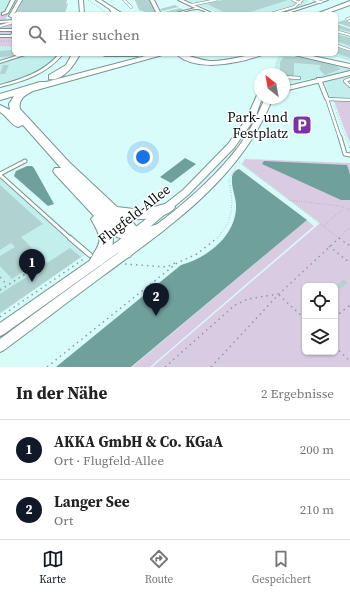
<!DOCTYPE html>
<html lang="de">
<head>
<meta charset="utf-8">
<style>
	body { margin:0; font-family:"Source Serif 4",serif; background:#f2f2f2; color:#222 }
	.controls { position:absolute; right:12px; bottom:12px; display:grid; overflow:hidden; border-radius:6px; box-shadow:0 1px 3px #0004 }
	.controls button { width:36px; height:36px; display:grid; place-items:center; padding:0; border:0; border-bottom:1px solid #e0e0e0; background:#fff; color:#222; font:20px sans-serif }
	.compass { position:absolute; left:254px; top:68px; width:36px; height:36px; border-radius:50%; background:#fff; box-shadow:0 1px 3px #0004; rotate:329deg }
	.you { position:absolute; left:143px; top:157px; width:14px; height:14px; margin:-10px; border:3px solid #fff; border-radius:50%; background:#1a73e8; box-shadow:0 0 0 6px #1a73e833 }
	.badge { display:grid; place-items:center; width:26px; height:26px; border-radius:50%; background:#111827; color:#fff; font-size:13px; font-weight:700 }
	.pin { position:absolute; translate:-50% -33px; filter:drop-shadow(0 1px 2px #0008) }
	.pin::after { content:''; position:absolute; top:21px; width:14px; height:12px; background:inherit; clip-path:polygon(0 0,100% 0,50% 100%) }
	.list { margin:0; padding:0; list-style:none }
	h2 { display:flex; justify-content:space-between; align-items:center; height:52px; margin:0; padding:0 16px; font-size:17px }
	h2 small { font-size:13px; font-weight:400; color:#767676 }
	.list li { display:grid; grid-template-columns:26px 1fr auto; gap:12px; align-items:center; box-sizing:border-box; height:60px; padding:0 16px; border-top:1px solid #e0e0e0 }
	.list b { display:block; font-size:15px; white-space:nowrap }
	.list p { margin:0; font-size:13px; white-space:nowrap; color:#767676 }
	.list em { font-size:13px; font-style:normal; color:#767676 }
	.icon { flex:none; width:22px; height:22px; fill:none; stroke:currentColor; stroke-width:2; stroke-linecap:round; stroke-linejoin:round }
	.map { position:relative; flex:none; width:350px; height:367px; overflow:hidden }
	.search { position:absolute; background:#fff; box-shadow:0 1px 3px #0004; left:12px; right:12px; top:12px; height:44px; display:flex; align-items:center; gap:10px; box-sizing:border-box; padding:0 14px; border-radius:6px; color:#767676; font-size:15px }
	.sheet { height:172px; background:#fff }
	nav { display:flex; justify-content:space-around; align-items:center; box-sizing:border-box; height:56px; border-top:1px solid #e0e0e0; background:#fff; font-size:11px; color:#767676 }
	nav a { display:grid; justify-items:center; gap:2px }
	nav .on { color:#111827 }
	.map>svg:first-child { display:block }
</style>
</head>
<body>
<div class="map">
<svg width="350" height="367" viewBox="0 0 350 367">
	<rect width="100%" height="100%" fill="#d8fcf9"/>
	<path fill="#c2eeeb" d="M0,0H16L6,19L14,21V54H58L51,62L34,73L0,84Z
		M188,0H307L309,1L305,3L308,4L276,14H220Z
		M336,24L350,28V61L326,54H336Z
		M285,55L350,69V102L331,101L325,83L309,79L284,84V74H275V64L278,57Z
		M0,172L90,251L0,314Z"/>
	<path fill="#d9cce2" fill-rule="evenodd" d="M0,12H9L5,20L14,21V47L0,46Z
		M334,101L350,102V144Z
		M245,159L350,163V367H152L320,223L242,164ZM305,286H335V352H305Z
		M307,220L314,226L150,367H132Z"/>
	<path fill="#6fa09c" d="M185,158L196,164L171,183L160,177Z
		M264,161L347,165L350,174V200H341L262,164Z
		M27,166H32L34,168L54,204L48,206L14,176L16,171Z
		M239,169L307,220L131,367H56L181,265C207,258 234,237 236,209C237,198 231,189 232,178C232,174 235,170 239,169Z"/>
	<path fill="#b0d2d0" d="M23,0H67L66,4L68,3L65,14H16Z
		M135,0H150L158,14H151L139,10Z
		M223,0H288L244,14H228L207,4Z
		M175,5L179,7L162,11L160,9Z
		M180,8L185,11L172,14L164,12Z
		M344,20L350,22V27L337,23Z
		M336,24L350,29V32L336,28Z
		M336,34L350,38V46L336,41Z
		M336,47L350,52V58L336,53Z
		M14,50V54H17L16,56L0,57V51Z
		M284,57H296L315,60L336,66L341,69L325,75L319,69L321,65L294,63V77L284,76V74H280V62Z
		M3,65H9L5,74H0Z
		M0,185L43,224L21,237L47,263L70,248L81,257L0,313V294L39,269L34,264L12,279L0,266V256L15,247L11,243L0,250Z
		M344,280L348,283L340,289L335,286Z"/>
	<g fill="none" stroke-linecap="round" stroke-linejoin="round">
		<g stroke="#769694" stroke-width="3">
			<path id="service-far3" d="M124,0L131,7
				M293,0L300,3
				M315,0L321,2
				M191,5L216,0
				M270,14L294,7L302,0
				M347,19L350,18
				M0,26L14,22
				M336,31L350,35
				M336,45L350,50
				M17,55L20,54"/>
		</g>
		<g stroke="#769694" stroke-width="4">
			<path id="service-far2" d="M284,77L299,78
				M350,79L345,81L350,86
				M340,138L327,99L350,100"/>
		</g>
		<g stroke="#769694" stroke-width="5">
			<path id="service-far1" d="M340,137L345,154L350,155
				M0,174L25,161
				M0,175L71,239"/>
		</g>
		<g stroke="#769694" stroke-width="6">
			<path id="service" d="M70,238L90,255"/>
		</g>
		<g stroke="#769694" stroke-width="2">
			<path id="minor" d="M11,0H15L8,13L2,15V13L5,12Z
				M18,0H22L13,16H14V19L9,16Z
				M79,0H83L84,14H80Z
				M150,0H154L161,14H157Z
				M178,0H183L214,14C208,14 204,10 198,9C192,8 180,14 172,14L195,8Z
				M323,0H328L285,14H280Z
				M14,20V22L0,23V21Z
				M0,29H14V36L12,37H0V35H11L13,31H0Z
				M22,54H28L0,63V61Z
				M59,54H63C47,74 24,81 0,87V85C22,79 44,72 59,54Z
				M317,78H321V79L329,99V100H327L325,99L317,79Z"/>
		</g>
		<g stroke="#769694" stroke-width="2">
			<path id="secondary" d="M96,0H101L123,14H117Z
				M350,71V75L284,91V87Z
				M260,93V98H262L255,118L234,148L189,194L126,247L4,334L0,336V323L118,241L183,190L228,144L247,118L257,95Z
				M265,98H273C269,106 266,115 261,123C227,188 161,233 104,275C70,300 38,325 4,350L0,352V339C32,315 64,292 96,269C147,232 201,196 239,146C250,131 258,115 265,98Z"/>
		</g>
		<g stroke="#769694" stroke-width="2">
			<path id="primary" d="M176,54C188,54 198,60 210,61C228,62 245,54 263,54C259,57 251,58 246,60C224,65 194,70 176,54Z
				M290,54H303L350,64V68Z"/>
		</g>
		<g stroke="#769694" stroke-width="2">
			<path id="motorway" d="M350,1V5L325,14H316Z
				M113,8L119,14H113L110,10Z
				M72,54H80C75,64 63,82 49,79V75L66,65Z
				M101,54H141L137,56H105Z
				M153,54H166L33,91C25,95 18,99 20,109L69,162L117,207L142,210L169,203L173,204L175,207C169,218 141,220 130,219L139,230L158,224L163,226L165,229L159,234L141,240L130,257L125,258L120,257L118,253L127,240L117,237L112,232C116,245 107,271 91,266L89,262C100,241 105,243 91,219L94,216L55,174L53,171L55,168H61L23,125L18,127C11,125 7,116 0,112V105L10,110L9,104L14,96L0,100V94L40,82H46Z"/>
		</g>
		<path stroke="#859f9d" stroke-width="1" stroke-dasharray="0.5 2" stroke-linecap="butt" d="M88,0L104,11L105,14
			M61,14L77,13
			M1,41H14
			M11,50L14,47
			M334,105L350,149
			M239,162L340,239
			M289,200L340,206L350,210
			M324,226L344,208
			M217,239L228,223L231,212L232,201L229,180L236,166
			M338,239L350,227"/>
		<path stroke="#859f9d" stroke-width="1.5" stroke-dasharray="1.5 4" stroke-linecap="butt" d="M339,238L350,246
			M329,246L350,263
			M125,264L167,267L175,263
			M0,277L7,285
			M0,290L30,271
			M279,295L305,319
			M0,317L85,258
			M335,317L350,305
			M335,347L350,361
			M47,367L177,263L197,254L217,238
			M165,367L235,305L248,299L278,294
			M211,367L279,294L339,238"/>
		<use href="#service-far3" stroke="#fff" stroke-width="2"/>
		<use href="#service-far2" stroke="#fff" stroke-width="2.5"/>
		<use href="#service-far1" stroke="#fff" stroke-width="3"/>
		<use href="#service" stroke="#fff" stroke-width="4"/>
		<use href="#minor" fill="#fff" fill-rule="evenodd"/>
		<use href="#secondary" fill="#fff" fill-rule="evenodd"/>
		<use href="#primary" fill="#fff" fill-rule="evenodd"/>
		<use href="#motorway" fill="#fff" fill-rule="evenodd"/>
	</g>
	<defs>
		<g id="parking-square" transform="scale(1)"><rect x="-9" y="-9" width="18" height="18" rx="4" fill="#7e33a5" stroke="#fff"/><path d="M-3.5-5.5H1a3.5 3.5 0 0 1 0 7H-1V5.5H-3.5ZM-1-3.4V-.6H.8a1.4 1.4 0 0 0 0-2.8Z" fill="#fff"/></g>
	</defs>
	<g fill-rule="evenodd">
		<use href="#parking-square" x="302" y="125"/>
	</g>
	<g text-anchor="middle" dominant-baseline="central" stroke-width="3" stroke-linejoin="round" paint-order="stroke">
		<g font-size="14" fill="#030e0d" stroke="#fff" text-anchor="end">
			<text x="288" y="117">Park- und<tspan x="288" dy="16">Festplatz</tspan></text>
		</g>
		<g font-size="14" fill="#030e0d" stroke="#fff">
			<text transform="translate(134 214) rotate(-38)">Flugfeld-Allee</text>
		</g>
	</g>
</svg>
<div class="controls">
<button><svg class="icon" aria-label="locate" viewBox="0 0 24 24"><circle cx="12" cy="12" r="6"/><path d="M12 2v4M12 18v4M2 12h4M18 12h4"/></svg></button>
<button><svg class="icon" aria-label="layers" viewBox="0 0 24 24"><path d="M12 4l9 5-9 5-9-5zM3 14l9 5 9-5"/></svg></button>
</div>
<svg class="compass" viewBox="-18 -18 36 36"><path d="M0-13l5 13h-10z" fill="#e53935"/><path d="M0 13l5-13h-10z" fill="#767676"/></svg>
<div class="you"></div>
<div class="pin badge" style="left:32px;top:282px">1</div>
<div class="pin badge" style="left:156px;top:316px">2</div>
<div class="search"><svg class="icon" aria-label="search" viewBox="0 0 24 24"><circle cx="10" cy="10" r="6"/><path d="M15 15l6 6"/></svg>Hier suchen</div>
</div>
<section class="sheet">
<h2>In der Nähe<small>2 Ergebnisse</small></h2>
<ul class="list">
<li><span class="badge">1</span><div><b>AKKA GmbH &amp; Co. KGaA</b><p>Ort · Flugfeld-Allee</p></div><em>200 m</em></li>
<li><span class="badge">2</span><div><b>Langer See</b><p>Ort</p></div><em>210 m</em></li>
</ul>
</section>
<nav>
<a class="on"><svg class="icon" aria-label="map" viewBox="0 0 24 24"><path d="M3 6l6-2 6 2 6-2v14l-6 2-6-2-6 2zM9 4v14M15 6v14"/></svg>Karte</a>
<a><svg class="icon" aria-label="directions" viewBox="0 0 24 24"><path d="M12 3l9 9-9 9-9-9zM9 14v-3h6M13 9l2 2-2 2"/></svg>Route</a>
<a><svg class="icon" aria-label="saved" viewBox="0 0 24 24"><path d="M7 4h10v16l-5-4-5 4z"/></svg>Gespeichert</a>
</nav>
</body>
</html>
